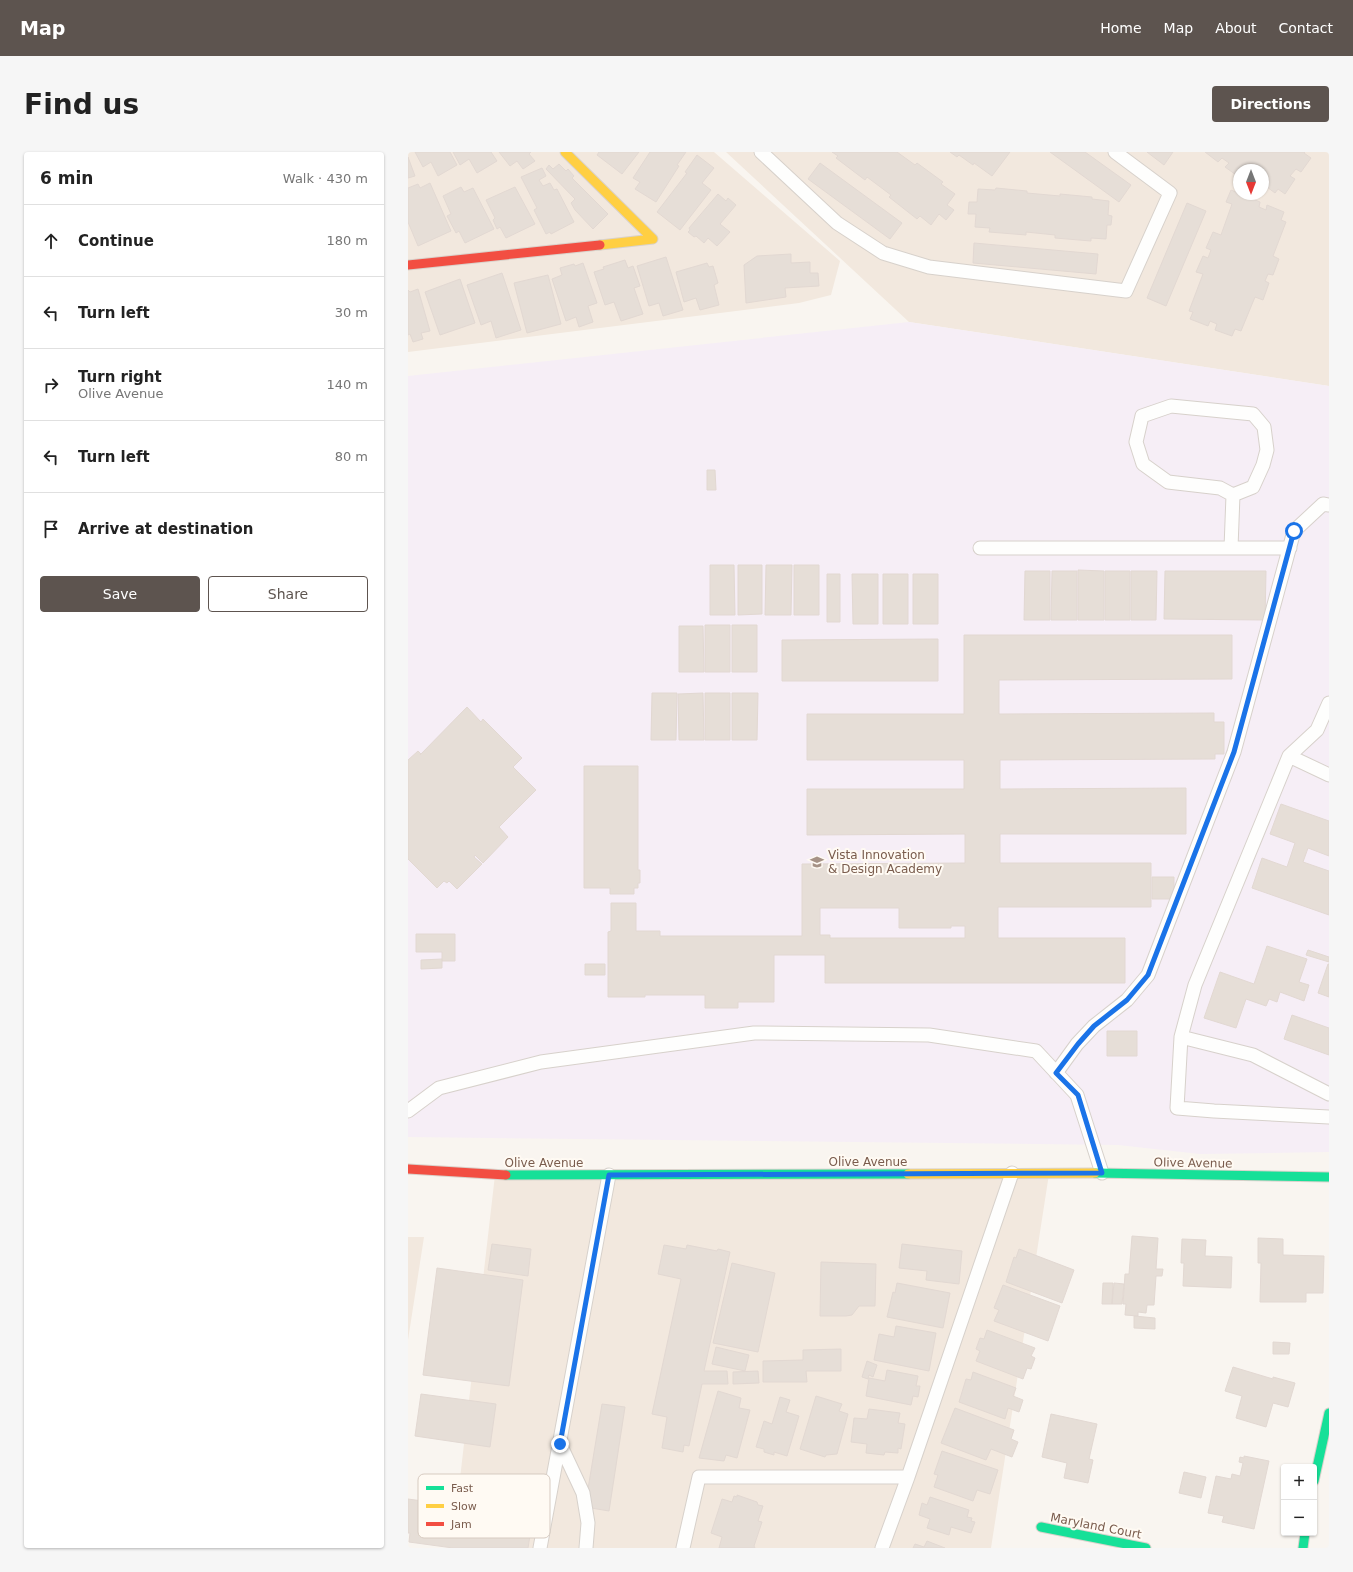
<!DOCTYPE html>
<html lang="en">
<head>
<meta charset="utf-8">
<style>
	body { margin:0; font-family:"DejaVu Sans",sans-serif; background:#f6f6f6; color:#222 }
	.controls { position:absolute; right:12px; bottom:12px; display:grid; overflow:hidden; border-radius:4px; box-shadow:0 1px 3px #0004 }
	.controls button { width:36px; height:36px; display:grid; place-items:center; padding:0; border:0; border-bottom:1px solid #e0e0e0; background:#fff; color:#222; font:20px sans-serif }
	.compass { position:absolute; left:825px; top:12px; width:36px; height:36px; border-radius:50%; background:#fff; box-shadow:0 1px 3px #0004; rotate:180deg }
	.stop { position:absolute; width:12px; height:12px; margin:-9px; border:3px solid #1a73e8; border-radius:50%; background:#fff }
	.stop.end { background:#1a73e8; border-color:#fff; box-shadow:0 1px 4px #0008 }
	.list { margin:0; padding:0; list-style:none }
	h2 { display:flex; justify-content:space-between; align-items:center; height:52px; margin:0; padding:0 16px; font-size:17px }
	h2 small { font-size:13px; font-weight:400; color:#767676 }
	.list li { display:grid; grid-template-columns:26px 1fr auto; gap:12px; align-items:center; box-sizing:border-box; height:72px; padding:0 16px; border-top:1px solid #e0e0e0 }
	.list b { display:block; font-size:15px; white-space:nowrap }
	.list p { margin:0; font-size:13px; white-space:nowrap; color:#767676 }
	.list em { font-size:13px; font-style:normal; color:#767676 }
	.actions { display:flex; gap:8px; padding:12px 16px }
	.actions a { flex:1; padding:9px 0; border:1px solid #5d544f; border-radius:4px; text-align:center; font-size:14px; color:#5d544f }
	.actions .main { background:#5d544f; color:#fff }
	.icon { flex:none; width:22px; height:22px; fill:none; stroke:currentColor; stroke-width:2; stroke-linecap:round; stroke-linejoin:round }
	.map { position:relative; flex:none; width:921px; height:1396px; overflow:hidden; border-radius:4px }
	header { display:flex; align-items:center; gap:24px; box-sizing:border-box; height:56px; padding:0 20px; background:#5d544f; color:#fff }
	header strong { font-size:19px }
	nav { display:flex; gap:22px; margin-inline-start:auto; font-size:14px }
	.intro { display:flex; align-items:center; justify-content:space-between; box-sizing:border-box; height:96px; padding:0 24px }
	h1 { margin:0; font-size:28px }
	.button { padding:10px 18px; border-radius:4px; background:#5d544f; color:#fff; font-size:14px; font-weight:700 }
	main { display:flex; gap:24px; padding:0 24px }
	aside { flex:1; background:#fff; border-radius:4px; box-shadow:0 1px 3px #0004 }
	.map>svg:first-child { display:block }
</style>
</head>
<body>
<header>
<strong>Map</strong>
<nav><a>Home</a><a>Map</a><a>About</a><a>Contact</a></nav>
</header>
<div class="intro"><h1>Find us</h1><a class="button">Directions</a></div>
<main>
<aside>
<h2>6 min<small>Walk · 430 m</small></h2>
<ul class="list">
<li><svg class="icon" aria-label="ahead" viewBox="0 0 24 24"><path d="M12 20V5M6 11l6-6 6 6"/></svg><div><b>Continue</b></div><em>180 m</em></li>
<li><svg class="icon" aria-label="left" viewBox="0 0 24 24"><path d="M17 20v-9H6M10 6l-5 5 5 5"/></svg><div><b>Turn left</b></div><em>30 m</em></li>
<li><svg class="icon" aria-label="right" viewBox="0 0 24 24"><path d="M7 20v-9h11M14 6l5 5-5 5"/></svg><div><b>Turn right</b><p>Olive Avenue</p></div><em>140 m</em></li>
<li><svg class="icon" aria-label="left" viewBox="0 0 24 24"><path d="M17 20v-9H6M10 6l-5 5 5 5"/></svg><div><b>Turn left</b></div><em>80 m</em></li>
<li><svg class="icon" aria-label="arrive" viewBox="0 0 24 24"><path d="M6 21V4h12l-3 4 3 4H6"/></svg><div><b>Arrive at destination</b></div></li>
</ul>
<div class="actions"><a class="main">Save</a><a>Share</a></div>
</aside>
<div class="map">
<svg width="921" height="1396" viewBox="0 0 921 1396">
	<rect width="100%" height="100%" fill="#f9f5f0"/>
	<path fill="#f2e8de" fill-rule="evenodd" d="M0,0H306L432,109L423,143L391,151L0,200Z
		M318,0H921V234L501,170ZM831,18H855V42H831Z
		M641,1022L583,1396H44L87,1023Z
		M0,1085H16L0,1188Z"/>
	<path fill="#f6eef6" d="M501,170L921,234V1000L792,1002L710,993L0,985V224Z"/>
	<path fill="#e6ded7" stroke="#e2d8d2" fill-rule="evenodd" d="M7,0H42L49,13L30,24L23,10L15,15Z
		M45,0H83L89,9L69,21L61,7L52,13Z
		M91,0H123L121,2L127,9L115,17L109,9L102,14Z
		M191,0H231L214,22L189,3Z
		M242,0H278L269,13L271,14L248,50L227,37L232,30L225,26Z
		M424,0H489L507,13L509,11L535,30L533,32L547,42L539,53L546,58L538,68L531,62L523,73L512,64L509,67L481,45L483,43L459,25L457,28L428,6L430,4Z
		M542,0H602L584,24L566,11L565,13L551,3L549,5Z
		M642,0H677L723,33L711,50Z
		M739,0H765L756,13Z
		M797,0H897L896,1L903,6L893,20L888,17L882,24L887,27L877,42L870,37L867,41L855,32V18H831V25L817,15L821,11L814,6L810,10Z
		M289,3L306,16L294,31L303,38L272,78L249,60L279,21L277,20Z
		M0,5L7,24L0,26Z
		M412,11L494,71L482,87L400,27Z
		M151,12L158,19L160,17L166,24L164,26L200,62L185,77L167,58L163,51L167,47L138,17L141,13L145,17Z
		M134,16L138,24L131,28L135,34L142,31L146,38L149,37L166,70L143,82L142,80L138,82L126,58L129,56L113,25Z
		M22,31L43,79L10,94L0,70V36L10,32L12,36Z
		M53,35L56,40L65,36L86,77L57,91L51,79L48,81L39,64L43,62L35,44Z
		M107,35L127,72L98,86L92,75L89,77L85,68L87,66L78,48Z
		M588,36L619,39V41L652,44V42L684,45V47L701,49L700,63L704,64L703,73H699L698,87L683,86V89L647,86V83L618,80V83L581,80L582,76L567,75L568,62H560L561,50H569L570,37L587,38Z
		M823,38L852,50L851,55L858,58L859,53L876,60L873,68L878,70L865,104L871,107L865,123L860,122L857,129L861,131L855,148L847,145L833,179L827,177L824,184L807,178L809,172L802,169L800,174L782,167L785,160L781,159L795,122L788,120L795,104L800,106L803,98L798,96L805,80L813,83L824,52L818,50Z
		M310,42L318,49L320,46L328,53L312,72L322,80L309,94L300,86L296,91L288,84L286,85L280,80L282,78L281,76Z
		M779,51L798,59L758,154L739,146Z
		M566,91L690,102L688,122L565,111Z
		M383,102V111L402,110V121H410L411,134L377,136L378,145L338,151L336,113L349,104Z
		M258,105L275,158L255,164L251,151L241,154L229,114Z
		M217,108L220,116L225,114L232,134L226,136L235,162L213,169L206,150L197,153L186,120L196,117L195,115Z
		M175,111L189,151L180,154L185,170L171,175L168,165L158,169L144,127L154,123L152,116L166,112L167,114Z
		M299,111L301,115L305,114L310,131L306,133L311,153L292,158L288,146L276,150L268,120Z
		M94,121L113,178L88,186L83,169L73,173L59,133Z
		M140,123L153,172L119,181L106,131Z
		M52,127L67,171L32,183L17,140Z
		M10,137L22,179L13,181L15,187L5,190L2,182L0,183V138L2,140Z
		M299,318H307L308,338H299Z
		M302,413H326L327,463H302Z
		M330,413H354V462L330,463Z
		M358,413H384L383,463H357Z
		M386,413H411V463H386Z
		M670,418L696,419V468H670Z
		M617,419H642V468H616Z
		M644,419H669V468H643Z
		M697,419H722V468H697Z
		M723,419H749L748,468H723Z
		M757,419H858L857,468L756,467Z
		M419,422H432V470H419Z
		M444,422H470V472H445Z
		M475,422H500V472H475Z
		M505,422H530V472H505Z
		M297,473H322V520H297Z
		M324,473H349V520H324Z
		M271,474H295L296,520H271Z
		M556,483H824V527L591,528V562L806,561V570H816V602H807V607L592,608V637L778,636V682H592V711H743V755H590V786H717V831H417V803H366V850H330V856H297V843H237V845H200V780L203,779V751H228V779H252V784H394V712L557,711V682L399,683V637H556V608H399V562H556ZM412,756H491V776H543V774H557V786H422V783H412Z
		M530,487V529H374V488Z
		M244,541H269L268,588H243Z
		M295,541L296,588H271L270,542Z
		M297,541H322V588H297Z
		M324,541H350L349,588H324Z
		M59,555L73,570L75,567L114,606L105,615L128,638L91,675L100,685L75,711L67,703L66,705L74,712L49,737L41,729L39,731L36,729L29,736L0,707V608L10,599L13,602L12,603Z
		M176,614H230V718H232V731H230V736H226V742H202V736H176Z
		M873,652L921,669V704L900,696L895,710L921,719V763L844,736L854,706L879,715L887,691L862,682Z
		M744,725H766V747H744Z
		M8,782H47V809H34V800H8Z
		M859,794L899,807L891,830L901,833L896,849L872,840L869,850L861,847L858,854L838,847L828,876L796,866L812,820L846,832Z
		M900,798L921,805V810L898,803Z
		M34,807V816L13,817V808Z
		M177,812H197V823H177Z
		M920,812H921V845L910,841Z
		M884,863L921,876V903L876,887Z
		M699,879H729V904H699Z
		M724,1084L750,1086L748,1117H755L754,1124H748L746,1153H739L738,1161L730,1160V1164L717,1163L718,1152H715L717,1122H721Z
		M850,1086L875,1087V1103L916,1104L915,1141H898V1150H852L853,1111H850Z
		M774,1087L798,1088L797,1104L824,1105L823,1136L775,1134L776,1111H773Z
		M84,1092L123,1097L120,1124L80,1118Z
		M494,1092L554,1099L551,1132L518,1128L519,1119L491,1116Z
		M256,1093L278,1097L279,1093L309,1099L310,1097L322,1100L296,1219H319L320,1232H294L281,1294L276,1293L275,1300L254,1296L259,1265L244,1262L273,1127L250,1122Z
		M611,1097L666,1118L654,1151L598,1130L606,1105L608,1106Z
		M413,1110L468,1112L467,1154H451L444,1163L438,1164H412Z
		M324,1111L367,1121L350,1200L305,1191Z
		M29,1116L115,1128L101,1234L15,1223Z
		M489,1131L542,1141L535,1176L479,1165L485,1140L487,1141Z
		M695,1131H705L704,1152H694Z
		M706,1131L716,1132L714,1152H704Z
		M595,1133L652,1154L640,1189L586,1169L591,1158L586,1156Z
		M726,1164L747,1166V1177L726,1176Z
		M488,1174L528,1181L521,1219L466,1208L471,1182L486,1185Z
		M579,1178L627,1196L623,1204L627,1206L623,1217L619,1216L615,1227L568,1209L572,1199L568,1197L572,1186L576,1187Z
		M865,1190L882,1191L881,1202H865Z
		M308,1195L341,1203L337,1219L304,1212Z
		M433,1197V1219H398L399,1230H355V1209L395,1208V1198Z
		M459,1209L469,1213L465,1225L461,1223L460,1227L454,1225Z
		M825,1215L865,1227V1225L887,1231L880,1255L865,1251L858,1275L828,1266L834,1244L817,1239Z
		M479,1218L510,1224L508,1234H512L510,1245L505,1244L503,1253L458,1244L461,1226L477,1229Z
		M350,1219L351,1231L325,1232V1220Z
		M565,1220L608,1236L605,1244L615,1248L611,1260L600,1256L597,1267L551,1250L558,1227L563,1228Z
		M310,1239L333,1246L331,1256L342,1258L329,1306L318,1303L316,1309L291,1306Z
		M13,1242L88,1252L82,1295L7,1284Z
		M408,1244L434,1252L431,1259L440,1262L429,1302L418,1303L417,1305L392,1297Z
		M372,1245L382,1248L378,1260L391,1264L379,1304L366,1300V1303L356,1300V1297L348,1295L356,1269L364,1272Z
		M194,1252L217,1255L201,1359L177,1355Z
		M547,1256L606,1278L603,1287L610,1290L604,1305L583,1297L578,1308L533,1291Z
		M461,1257L492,1261L490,1271L497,1272L493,1297L490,1296V1301L477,1300L476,1303L458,1301L459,1292L443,1290L446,1266L459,1267Z
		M643,1262L689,1272L681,1307L685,1308L680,1331L656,1326L659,1311L634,1305Z
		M534,1299L590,1318L582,1342L569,1338L565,1349L526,1335L530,1323L526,1322Z
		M836,1304L861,1309L846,1377L814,1370L816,1364L800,1361L808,1324L823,1327L824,1322L832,1324L835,1311L831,1310L832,1305L836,1306Z
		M776,1320L798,1325L793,1346L771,1341Z
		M329,1343L349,1350L350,1353L355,1354L350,1369L354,1370L346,1394L347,1396H311L314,1385L303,1381L314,1347L324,1350L326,1344L329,1345Z
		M522,1345L561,1358L559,1365L564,1366L563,1369L567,1370L563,1381L543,1375L541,1383L519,1376L522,1367L511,1363L514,1351L519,1353Z
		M0,1347L88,1359L89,1357L105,1360V1361L125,1364L120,1396H45L1,1390L2,1381H0Z
		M519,1389L537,1396H505L507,1392L516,1395Z"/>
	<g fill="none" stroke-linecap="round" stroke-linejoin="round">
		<g stroke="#d7d1cb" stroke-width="15">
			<path id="lane" d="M353,0L429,71L475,101L521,115L718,139L762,41L707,0
				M763,254L845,262L856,275L859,298L855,313L845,335L825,343L812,336L760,330L735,312L728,290L734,264Z
				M572,396H882
				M823,396L825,343
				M921,551L909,578L881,604L787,833L773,885L769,956L806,959L921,965
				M881,604L921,623
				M773,885L845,903L921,942
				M648,921L669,892L686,874L719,848L740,823L826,600L886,379L915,352L921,353
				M0,959L31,936L133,910L346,881L521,883L628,899L669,943L694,1021
				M152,1292L175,1341L180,1371L178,1396
				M500,1325L604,1021
				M132,1396L201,1023
				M275,1396L291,1325H500L474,1396"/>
		</g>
		<g stroke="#d9d2cb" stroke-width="11">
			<path id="fast" d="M687,1021L921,1025
				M98,1023L500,1022
				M906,1329L921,1261
				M633,1375L738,1396
				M895,1396L897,1381"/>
		</g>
		<g stroke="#d9d2cb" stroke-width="11">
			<path id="slow" d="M157,0L245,87L192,93
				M500,1022L687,1021"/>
		</g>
		<g stroke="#d9d2cb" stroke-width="11">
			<path id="jam" d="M0,113L192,93
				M0,1017L98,1023"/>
		</g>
		<use href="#lane" stroke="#fefefd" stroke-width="13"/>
		<use href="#fast" stroke="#16e098" stroke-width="9"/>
		<use href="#slow" stroke="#ffcf43" stroke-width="9"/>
		<use href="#jam" stroke="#f24e42" stroke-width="9"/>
	</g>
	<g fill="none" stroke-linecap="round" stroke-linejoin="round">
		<path stroke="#1a73e8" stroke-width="5" d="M152,1292L201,1023L694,1021L670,943L648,921L670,892L686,874L719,848L740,823L826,600L886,379"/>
	</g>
	<defs>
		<g id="school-bare" transform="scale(1.08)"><path d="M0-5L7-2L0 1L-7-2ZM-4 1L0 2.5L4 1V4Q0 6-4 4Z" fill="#a69286" stroke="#fffaf3" stroke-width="2.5" paint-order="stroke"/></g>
	</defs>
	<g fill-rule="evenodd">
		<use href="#school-bare" x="409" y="710"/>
	</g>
	<g text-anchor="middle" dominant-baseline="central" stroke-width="4" stroke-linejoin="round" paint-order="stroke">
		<g font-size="12" fill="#7a5c4d" stroke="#fffaf3" text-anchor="start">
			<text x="420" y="703">Vista Innovation<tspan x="420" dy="14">&amp; Design Academy</tspan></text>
		</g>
		<g font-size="12" fill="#7a5c4d" stroke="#fffaf3">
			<text x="460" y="1010">Olive Avenue</text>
			<text x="136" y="1011">Olive Avenue</text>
			<text transform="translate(785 1011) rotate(1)">Olive Avenue</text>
			<text transform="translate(688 1374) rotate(11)">Maryland Court</text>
		</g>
	</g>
	<rect x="10" y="1322" width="132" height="64" rx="6" fill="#fffaf3" stroke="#d7cbc1" stroke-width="1"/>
	<rect x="18" y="1334" width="18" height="4" fill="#16e098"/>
	<rect x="18" y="1352" width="18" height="4" fill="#ffcf43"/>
	<rect x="18" y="1370" width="18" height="4" fill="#f24e42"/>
	<g font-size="11" fill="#7a5c4d">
		<text x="43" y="1340">Fast</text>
		<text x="43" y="1358">Slow</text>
		<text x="43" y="1376">Jam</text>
	</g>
</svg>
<div class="controls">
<button>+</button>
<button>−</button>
</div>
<svg class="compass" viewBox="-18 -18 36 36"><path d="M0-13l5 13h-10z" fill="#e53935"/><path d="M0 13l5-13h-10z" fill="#767676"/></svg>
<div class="stop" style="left:886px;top:379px"></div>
<div class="stop end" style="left:152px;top:1292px"></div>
</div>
</main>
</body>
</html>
